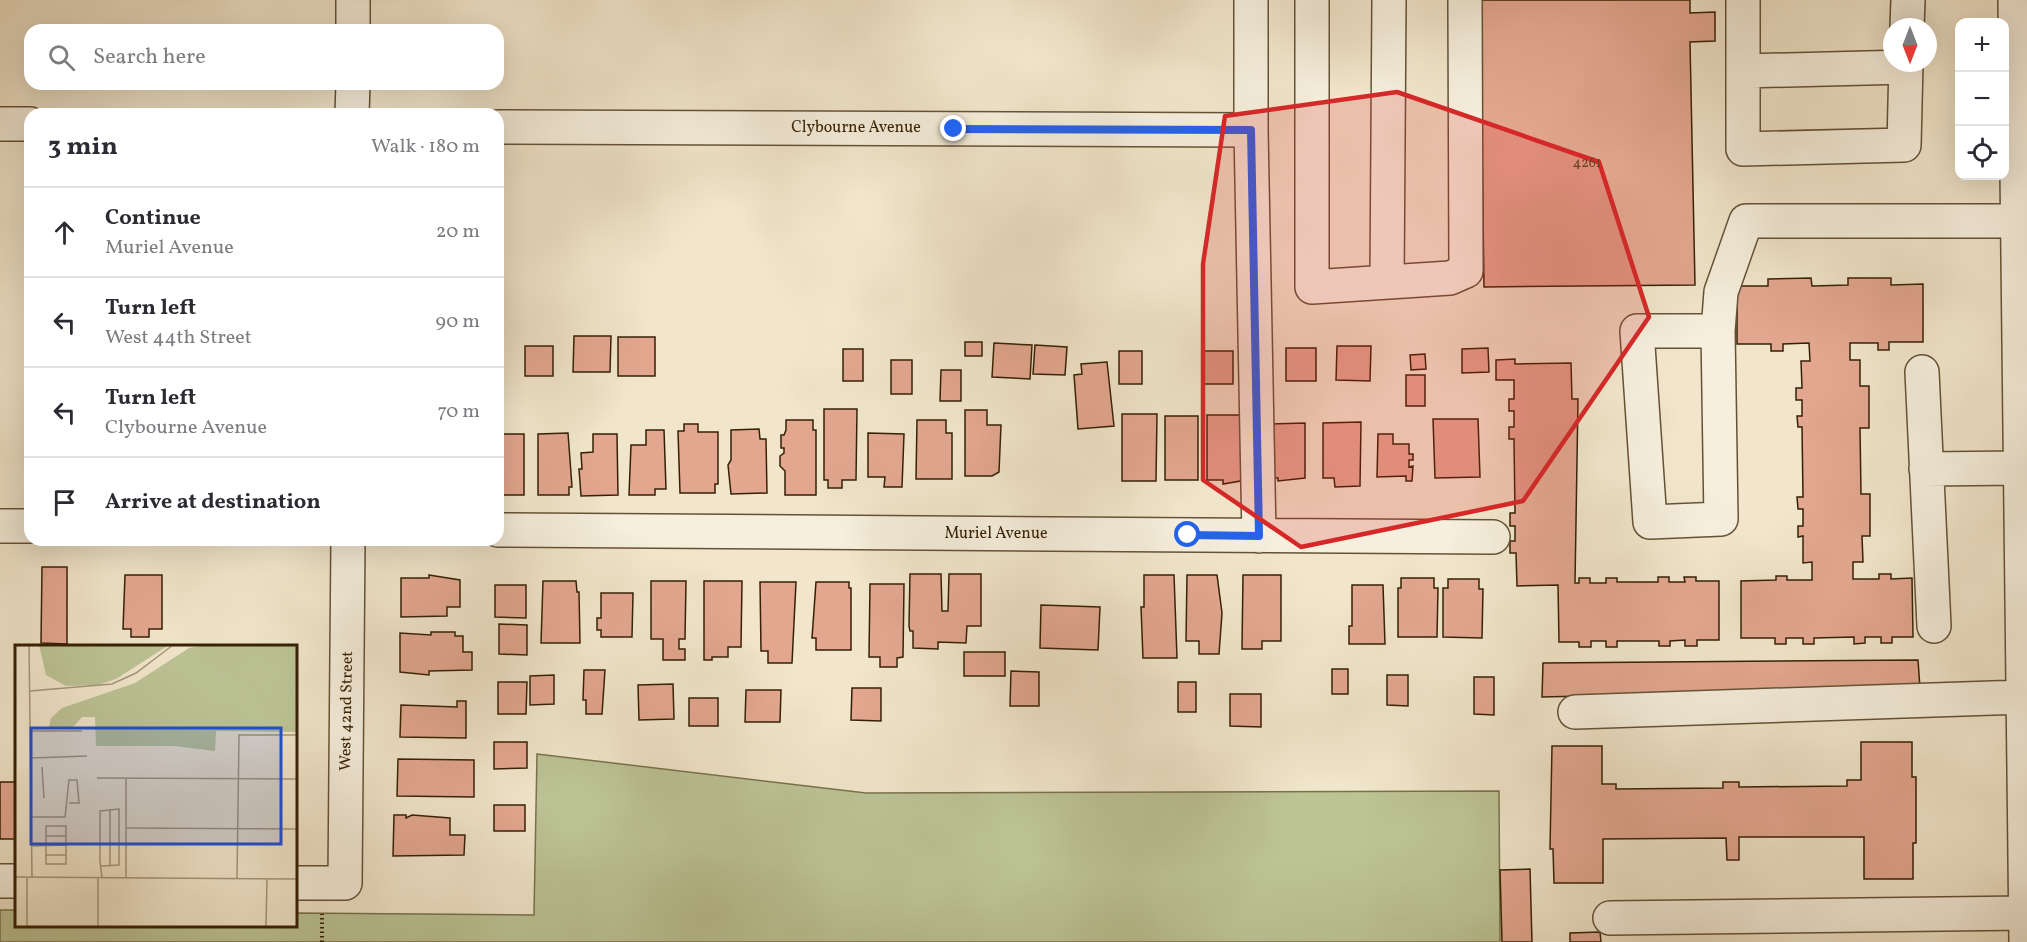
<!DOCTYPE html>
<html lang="en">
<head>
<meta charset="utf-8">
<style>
	body { margin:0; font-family:Vollkorn,serif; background:#f7f7f7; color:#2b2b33 }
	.controls { position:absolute; right:18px; top:18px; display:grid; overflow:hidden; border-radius:12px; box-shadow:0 6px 24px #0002 }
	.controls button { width:54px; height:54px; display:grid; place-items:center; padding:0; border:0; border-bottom:2px solid #e1e1e2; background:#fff; color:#2b2b33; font:30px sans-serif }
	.compass { position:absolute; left:1883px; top:18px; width:54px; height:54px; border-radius:50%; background:#fff; box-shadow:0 6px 24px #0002; rotate:180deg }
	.stop { position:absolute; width:18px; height:18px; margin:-14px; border:4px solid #2563eb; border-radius:50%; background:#fff }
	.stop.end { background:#2563eb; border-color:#fff; box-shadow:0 2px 6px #0008 }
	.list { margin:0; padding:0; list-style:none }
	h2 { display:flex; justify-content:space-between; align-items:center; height:78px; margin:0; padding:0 24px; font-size:26px }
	h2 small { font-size:20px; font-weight:400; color:#7c7c81 }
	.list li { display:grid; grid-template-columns:39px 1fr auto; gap:18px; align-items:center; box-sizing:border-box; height:90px; padding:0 24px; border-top:2px solid #e1e1e2 }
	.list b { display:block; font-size:22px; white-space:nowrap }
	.list p { margin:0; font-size:20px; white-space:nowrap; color:#7c7c81 }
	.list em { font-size:20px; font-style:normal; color:#7c7c81 }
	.icon { flex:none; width:33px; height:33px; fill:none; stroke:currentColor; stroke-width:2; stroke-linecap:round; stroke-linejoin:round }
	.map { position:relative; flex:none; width:2027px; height:942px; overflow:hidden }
	.search { position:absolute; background:#fff; box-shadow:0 6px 24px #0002; left:24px; top:24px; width:480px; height:66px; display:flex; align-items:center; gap:15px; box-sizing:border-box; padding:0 21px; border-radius:18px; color:#7c7c81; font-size:22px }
	.panel { position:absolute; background:#fff; box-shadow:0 6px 24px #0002; left:24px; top:108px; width:480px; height:438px; border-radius:18px }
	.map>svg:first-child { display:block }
</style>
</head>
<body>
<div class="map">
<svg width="2027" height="942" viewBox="0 0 2027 942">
	<rect width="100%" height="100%" fill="#f1e6cb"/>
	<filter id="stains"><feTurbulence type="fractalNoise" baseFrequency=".00333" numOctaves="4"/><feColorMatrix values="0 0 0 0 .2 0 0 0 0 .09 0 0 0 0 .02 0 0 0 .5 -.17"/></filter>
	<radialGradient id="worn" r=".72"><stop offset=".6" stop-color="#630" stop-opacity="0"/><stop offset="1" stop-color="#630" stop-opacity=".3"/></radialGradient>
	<path fill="#bcc496" stroke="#79724d" stroke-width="1.5" d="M537,754L866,793L1499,791L1500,942H0V910H16V926H296V913L534,915Z"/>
	<path fill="#e3a790" stroke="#362004" stroke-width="1.5" d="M1480,0H1690V13L1715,12V41L1690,42L1695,285L1484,287Z
		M1811,278L1812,286L1848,285V278H1891V285L1923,284V342H1889V350H1878V343H1850V360H1860V386H1869V428H1860L1861,494H1870V536H1862L1863,562H1853V579H1879V574H1891V579L1912,578L1913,637H1892V643H1881V637H1865V643L1854,644V637L1814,638V644H1803V638H1786V644H1775V638H1741V581L1776,580V576H1787V580H1812V562L1803,563V536L1798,537V526H1803V509H1798L1797,497H1803L1802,427H1798L1797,416H1802V400H1796V388H1802L1801,361H1810L1809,343L1783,344V351H1771V344H1737V286H1768V279Z
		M574,336H611L610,372H573Z
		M618,337H655V376H618Z
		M965,342H982V356H965Z
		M994,343L1032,345L1030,379L992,377Z
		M1035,345L1067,347L1065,375L1033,374Z
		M525,346H553V376H525Z
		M1337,346H1371L1370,381L1336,380Z
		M1286,348H1316V381H1286Z
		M1488,348L1489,372L1462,373V349Z
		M843,349H863V381H843Z
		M1119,351H1142V384H1119Z
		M1202,351H1233V384H1202Z
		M1425,354L1426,369L1411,370L1410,355Z
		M1515,359V364L1571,363L1572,399H1578L1575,583H1579V578H1590V583H1606V578H1617V582H1658V577H1669V582H1685L1684,577H1696V581H1719V640H1697V646H1685V640L1670,641V646H1659V641H1617V647H1606V641H1591V647H1579V642H1559L1558,585L1517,586L1516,553H1510V541H1515V526H1510V513H1515L1514,439H1509V427H1514V411H1509V399H1514V380H1496V360Z
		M891,360H912V394H891Z
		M1107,362L1114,426L1078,429L1074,375L1082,374L1081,364Z
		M941,370H961V401H940Z
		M1406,375H1425V406H1406Z
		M824,409H857L856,480H842V488H828V480H824Z
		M965,410H987V425H1001L999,472L992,476H965Z
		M1122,414H1157L1156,481H1122Z
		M1207,415H1245L1246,480L1223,484V480H1207Z
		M1165,416H1198V480H1165Z
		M1433,419H1478L1480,477L1435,478Z
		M786,420H813V430H816V495H785V471L780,466V456L784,453V448H781V435H784L786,430Z
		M917,420H946V433H952V479H916Z
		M1361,422L1360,486L1335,487L1334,478H1323V423Z
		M1305,423V478L1278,481V478H1268L1267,424Z
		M684,424H698V432H718V484H715V493H680L678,431H684Z
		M759,429L760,439H766L767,493L731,494L728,465L731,460V430Z
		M646,430H664L666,489H655V495H629L631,445H646Z
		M568,433L572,487H569V495H538V434Z
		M868,433L904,434L902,487H884L885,477H868Z
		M498,434H524V495H498Z
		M593,434H617L618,495L581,496L579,469H582L581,453L593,452Z
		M1378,434H1393V444H1409V454H1413V460H1409V467L1413,466L1412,481H1406V476L1377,477Z
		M42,567H67V644L41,643Z
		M910,574H941L942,611H948L949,574H981V626H967L966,643L938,642V649L913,648V631H910L909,626Z
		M125,575H162V629H149V637H131V629H123Z
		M429,575L460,580V607H447V616L401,617V578H429Z
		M1144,575H1174L1177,658H1143L1141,607H1144Z
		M1187,575H1217L1222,613L1219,654H1199V641H1186Z
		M1243,575H1281V641H1262V649H1242Z
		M1401,578H1434V588H1438L1437,637H1398V588H1401Z
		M1448,579H1479V589H1483L1482,638L1443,637V588H1448Z
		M543,581H576L577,592H579L580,643H541Z
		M651,581H686L685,639H679V649H685V660H663V639H651Z
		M704,581H742L741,647H728V657H712V660H704Z
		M760,582H796L792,663H768V651H761Z
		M816,582H849V588H851V650H816V638H812Z
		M870,584H904L903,657L897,658V667H880V657H869Z
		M495,585H526V618L495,617Z
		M1352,585H1383L1385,644H1349V626H1352Z
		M601,593H633L632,637H601V630H597V618H601Z
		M1041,605L1100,607L1098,650L1040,648Z
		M499,624L527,625V655L499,654Z
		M431,632H455V636H463V652H472V670L429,671V675L400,672V633L431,635Z
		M964,652H1005V676H964Z
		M1918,660L1920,688L1542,697L1543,663Z
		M1332,669H1348V694H1332Z
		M584,670H605L602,714H586V700H583Z
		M1011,671L1039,672V706H1010Z
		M554,675V704L530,705V676Z
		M1387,675H1408V706L1387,705Z
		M1474,677H1494V715L1474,714Z
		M498,682H527L526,714H498Z
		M1178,682H1196V712H1178Z
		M673,684L674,719L639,720L638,685Z
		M852,688H881V721L851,720Z
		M746,690H781L780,722H745Z
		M1230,694H1261V727L1230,726Z
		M689,698H718V726H689Z
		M457,701H466V738L400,737L401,705L457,707Z
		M494,742H527V768L494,769Z
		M1861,742H1912V777H1916V843H1913V879H1864V837H1739V860H1727L1726,838L1603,839V883H1554L1553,849H1550L1552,746H1602V784H1616V789L1723,788V782H1739V787L1847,786V780H1861Z
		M398,759L474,760V797L397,796Z
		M0,782H16V839H0Z
		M494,805H525V831H494Z
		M394,815H406V818L412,815L450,818V835H465L464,855L393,856Z
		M1530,869L1532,942H1502L1500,870Z
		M1600,932L1601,942H1570V933Z"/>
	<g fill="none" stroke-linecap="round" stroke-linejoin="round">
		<g stroke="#655236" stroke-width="36">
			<path id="minor" d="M1251,0V130L1259,536
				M1312,0V287L1450,278L1466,271L1465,0
				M1743,0V149L1904,145L1906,63
				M2015,0L2026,942
				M1907,27L1908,0
				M353,30V0
				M1743,71L1906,67
				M352,114L353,84
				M0,124H30
				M498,127L1251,130
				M1387,282L1389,0
				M1718,331H1637L1650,522L1721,519L1718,331L1721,292L1746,221H2018
				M1922,372L1934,626
				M1926,469L2020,468
				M0,526H30
				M498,530L1493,537
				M1575,712L2022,697
				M0,881H16
				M296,883H345L348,540
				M1610,918L2026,913"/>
		</g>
		<path stroke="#362004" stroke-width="4" stroke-dasharray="1.5 3" stroke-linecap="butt" d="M322,942V914"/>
		<use href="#minor" stroke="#f6efdd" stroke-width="33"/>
	</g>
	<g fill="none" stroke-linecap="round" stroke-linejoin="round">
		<path stroke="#2563eb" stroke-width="8" d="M954,129L1251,130L1259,536L1188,535"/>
	</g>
	<path fill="#d62828" fill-opacity="0.2" stroke="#d62828" stroke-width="4.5" stroke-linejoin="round" d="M1397,92L1599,162L1649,317L1523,501L1301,547L1203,480V264L1225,116Z"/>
	<g text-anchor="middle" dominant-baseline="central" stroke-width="6" stroke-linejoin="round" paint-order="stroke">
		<g font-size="14" fill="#614227">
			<text x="1587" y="163">4261</text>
		</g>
		<g font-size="16" fill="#362004" stroke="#f6efdd">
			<text x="856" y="128">Clybourne Avenue</text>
			<text x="996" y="534">Muriel Avenue</text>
			<text transform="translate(347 711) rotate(-89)">West 42nd Street</text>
		</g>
	</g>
	<g transform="translate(15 645)">
		<rect width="282" height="282" fill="#f1e6cb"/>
		<path d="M24,0H154L101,34L83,40L51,41L31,30ZM191,0H282V87L201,86L200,106L159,101H81L80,72H67L58,82H34L36,73L47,63L120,38L174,3Z" fill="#bcc496"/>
		<path fill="none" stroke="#a6977b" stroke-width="1.5" d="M14,0L17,232M15,46L97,39L121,28L158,0M16,86H67M16,113L72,111M27,122L29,153M82,133L282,134M111,133V233M95,164V220M17,172H50L54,135H62L64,158H54M31,181H51V219H31ZM112,183L282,184M31,191H51M17,201L51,200M30,210H51M86,221L104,220V164L85,166V216L87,233M0,232L282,234M83,233V282M222,234L224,90H282M12,282V232M251,282L252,234"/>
		<path fill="#1d4ed8" fill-opacity="0.15" stroke="#1d4ed8" stroke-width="3" d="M16,83H266V199H16Z"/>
		<rect width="282" height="282" fill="none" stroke="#362004" stroke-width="3"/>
	</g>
	<rect width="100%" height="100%" filter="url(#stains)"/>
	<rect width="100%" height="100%" fill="url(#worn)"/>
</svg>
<div class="controls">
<button>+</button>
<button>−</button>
<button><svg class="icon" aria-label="locate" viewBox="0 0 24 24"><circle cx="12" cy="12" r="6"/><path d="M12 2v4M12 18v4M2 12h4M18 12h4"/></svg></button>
</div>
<svg class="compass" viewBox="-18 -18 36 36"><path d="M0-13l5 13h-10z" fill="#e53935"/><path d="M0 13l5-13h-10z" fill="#7c7c81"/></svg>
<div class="stop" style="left:1188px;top:535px"></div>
<div class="stop end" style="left:954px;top:129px"></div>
<div class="search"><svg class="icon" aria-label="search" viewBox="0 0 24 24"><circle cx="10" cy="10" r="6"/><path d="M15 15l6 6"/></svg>Search here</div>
<section class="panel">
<h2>3 min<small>Walk · 180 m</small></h2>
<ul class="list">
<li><svg class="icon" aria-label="ahead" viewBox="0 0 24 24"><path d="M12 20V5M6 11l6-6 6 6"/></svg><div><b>Continue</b><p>Muriel Avenue</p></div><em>20 m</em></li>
<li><svg class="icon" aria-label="left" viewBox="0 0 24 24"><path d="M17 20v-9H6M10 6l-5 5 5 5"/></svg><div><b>Turn left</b><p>West 44th Street</p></div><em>90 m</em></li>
<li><svg class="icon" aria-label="left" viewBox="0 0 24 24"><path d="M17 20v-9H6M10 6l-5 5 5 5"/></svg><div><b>Turn left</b><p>Clybourne Avenue</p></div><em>70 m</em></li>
<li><svg class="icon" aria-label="arrive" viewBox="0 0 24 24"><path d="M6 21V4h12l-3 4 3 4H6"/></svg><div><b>Arrive at destination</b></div></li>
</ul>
</section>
</div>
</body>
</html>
